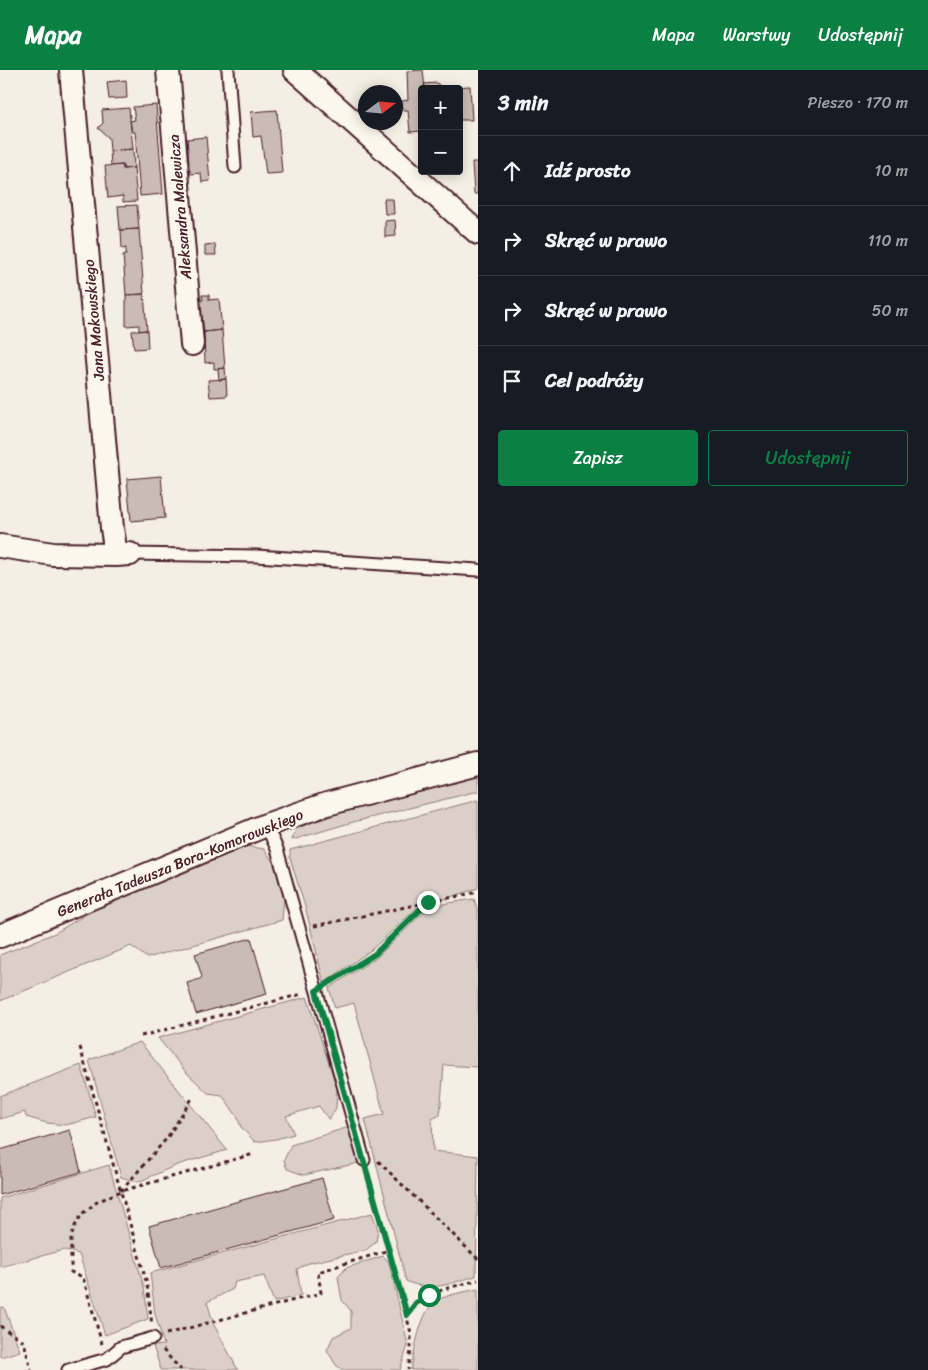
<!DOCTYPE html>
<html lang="pl">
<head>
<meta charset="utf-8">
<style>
	body { margin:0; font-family:Sriracha,sans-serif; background:#242831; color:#f1f3f6 }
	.controls { position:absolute; right:15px; top:15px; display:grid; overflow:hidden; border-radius:5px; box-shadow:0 2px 12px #0003 }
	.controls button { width:45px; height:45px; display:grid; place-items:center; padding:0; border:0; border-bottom:1px solid #363941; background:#171b24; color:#f1f3f6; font:25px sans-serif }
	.compass { position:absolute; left:358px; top:15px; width:45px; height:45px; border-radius:50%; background:#171b24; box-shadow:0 2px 12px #0003; rotate:74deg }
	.stop { position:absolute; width:15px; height:15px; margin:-11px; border:4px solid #0b8043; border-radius:50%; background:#fff }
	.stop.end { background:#0b8043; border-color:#fff; box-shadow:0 1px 5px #0008 }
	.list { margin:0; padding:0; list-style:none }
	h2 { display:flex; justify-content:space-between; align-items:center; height:65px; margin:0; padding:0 20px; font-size:21px }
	h2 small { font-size:16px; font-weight:400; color:#9ea1a6 }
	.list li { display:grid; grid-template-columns:32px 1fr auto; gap:15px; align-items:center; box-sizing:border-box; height:70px; padding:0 20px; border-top:1px solid #363941 }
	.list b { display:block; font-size:19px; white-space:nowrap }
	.list em { font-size:16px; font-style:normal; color:#9ea1a6 }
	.actions { display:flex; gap:10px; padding:15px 20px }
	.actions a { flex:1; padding:11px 0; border:1px solid #0b8043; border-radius:5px; text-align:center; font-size:18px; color:#0b8043 }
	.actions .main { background:#0b8043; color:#fff }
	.icon { flex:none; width:28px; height:28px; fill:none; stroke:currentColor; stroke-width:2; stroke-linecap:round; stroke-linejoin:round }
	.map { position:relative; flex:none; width:478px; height:1300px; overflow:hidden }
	header { display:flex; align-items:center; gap:30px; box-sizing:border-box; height:70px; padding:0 25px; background:#0b8043; color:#fff }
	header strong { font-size:24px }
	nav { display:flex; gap:28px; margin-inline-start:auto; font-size:18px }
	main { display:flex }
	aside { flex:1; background:#171b24 }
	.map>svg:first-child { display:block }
</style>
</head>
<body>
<header>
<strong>Mapa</strong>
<nav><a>Mapa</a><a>Warstwy</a><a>Udostępnij</a></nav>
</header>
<main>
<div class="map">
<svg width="478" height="1300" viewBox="0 0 478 1300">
	<rect width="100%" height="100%" fill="#f4eee4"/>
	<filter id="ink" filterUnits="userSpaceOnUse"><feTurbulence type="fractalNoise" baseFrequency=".02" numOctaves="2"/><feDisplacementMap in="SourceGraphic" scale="10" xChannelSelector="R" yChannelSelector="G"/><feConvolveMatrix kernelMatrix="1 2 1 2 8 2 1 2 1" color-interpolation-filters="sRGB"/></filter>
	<g filter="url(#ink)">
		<path fill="#dbd0c9" stroke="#92787a" d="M478,707V721L353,752L292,770L296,759L329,745Z
			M478,730V818L417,838L371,880L324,913L306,840L290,788V780Z
			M245,776L264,779L274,793L284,829L282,850L147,888L131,876L0,931V885L55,863L98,837Z
			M474,829L478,841V997L444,995L440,1045L432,1049L433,1081L478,1086L476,1206C450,1213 432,1223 406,1211L365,1049L384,1044L354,933L335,938L329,918L376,888L430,836Z
			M307,927L337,1018L336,1038L329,1050L319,1036L286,1046L294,1064L276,1069L255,1072L241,1057L237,1046L222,1025L208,1023L186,1002L158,968Z
			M140,972L227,1080L177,1095L138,1112L121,1107L89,990Z
			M81,995L96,1047L66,1055L47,1053L26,1047L25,1042L0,1049V1026Z
			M349,1057L359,1093L304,1105L287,1099L284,1090L291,1075Z
			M109,1095L144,1217L148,1249L105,1265L79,1184L64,1180L0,1197V1128Z
			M372,1143L378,1159L376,1172L366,1180L309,1193L297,1199L301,1225L274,1232L264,1206L235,1212L233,1219L207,1232L214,1255L238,1300H161L153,1276L164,1275L155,1244L150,1203Z
			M383,1186L389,1192L408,1275L400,1300H343L336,1295L327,1280L333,1267L351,1258V1241L342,1230L338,1207L346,1198Z
			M478,1219V1300H411C414,1283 420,1241 436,1231C448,1224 465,1222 478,1219Z
			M4,1237L20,1281L0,1287V1238Z"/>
		<path fill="#cabbb6" stroke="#4a1f2b" d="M423,0L425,19H422V61L410,62L408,40H403L402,31L408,30L407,1Z
			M126,10L127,28L109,29L107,12Z
			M437,13L443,19H425L424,14Z
			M470,16L472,50H459V19L456,17Z
			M156,35L163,124L140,126L135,62H132L130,51L135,50L133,37Z
			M129,38L133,79L110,81L109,68L98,58L103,53L102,40Z
			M277,40L282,103L266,104L261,66L253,67L251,42Z
			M206,67L210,111L202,112L201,103L190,104V100H185V93H189L187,69Z
			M133,79L134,98L123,99V95L111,96L110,81Z
			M472,92H478V124H474Z
			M123,95V99L134,98L137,131L123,132V126L108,128L105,96Z
			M384,129H393L394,144H385Z
			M137,135L139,159L120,160L118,136Z
			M395,150L396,166L385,167V151Z
			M139,159L144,224L126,225L123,185H126V178L122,179L121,160Z
			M215,174L216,185H205V175Z
			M144,224L147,260L139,261V255L126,256V225Z
			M202,225H209V230L219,229L222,260L204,262L200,230H203Z
			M147,260L148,278L134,279L132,261Z
			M222,260L225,298L214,299V292L205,293L204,262Z
			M225,298L226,309L219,310L218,299Z
			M226,309L227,326L210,327L208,310Z
			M161,406L165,448L131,451L127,409Z
			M251,868L267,924L196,944L187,913L200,909L202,907L195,884Z
			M70,1060L81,1102L0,1125V1080Z
			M322,1108L334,1150L161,1198L149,1156Z"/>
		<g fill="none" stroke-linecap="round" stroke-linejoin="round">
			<g stroke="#4a1f2b" stroke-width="15">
				<path id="lane" d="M228,0L235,97
					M130,484L256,486L478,500
					M266,755L277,779L364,1090
					M68,1300L107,1289L121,1277L153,1268"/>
			</g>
			<g stroke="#4a1f2b" stroke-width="26">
				<path id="street" d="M71,0L112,458L116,485L130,484
					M168,0L192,274
					M295,0L478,163
					M0,476L53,484L116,485
					M0,866L266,755L327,734L478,694"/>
			</g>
			<path stroke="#4a1f2b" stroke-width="3" stroke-dasharray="4 4" stroke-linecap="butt" d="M314,856L478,822
				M330,912L375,884L428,832
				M141,966L302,924
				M80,977L147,1214L152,1255
				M378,1091L478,1189
				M368,1104L411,1263V1280L408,1300
				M121,1121L167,1068L193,1027
				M407,1245C426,1220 450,1218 478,1210
				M0,1256L24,1272L31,1300
				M166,1264L321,1223L318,1202L389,1180
				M102,1274L83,1207L71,1202V1167L75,1156L82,1144L97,1132L121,1121L254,1084
				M163,1280L181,1300"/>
			<use href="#lane" stroke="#fbf7ec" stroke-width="11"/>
			<use href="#street" stroke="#fbf7ec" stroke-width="22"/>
		</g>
	</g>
	<g fill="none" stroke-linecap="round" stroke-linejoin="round" filter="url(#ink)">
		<path stroke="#0b8043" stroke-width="6" d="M428,832L375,884L316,921L407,1245L416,1233L429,1225"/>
	</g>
	<g text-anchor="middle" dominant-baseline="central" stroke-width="5" stroke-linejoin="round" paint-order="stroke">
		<g font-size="15" fill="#4a1f2b" stroke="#fbf7ec">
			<text transform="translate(180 137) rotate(-95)">Aleksandra Malewicza</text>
			<text transform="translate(94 250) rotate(-95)">Jana Makowskiego</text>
			<text transform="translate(180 793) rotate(-22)">Generała Tadeusza Bora-Komorowskiego</text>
		</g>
	</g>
</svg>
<div class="controls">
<button>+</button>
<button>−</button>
</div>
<svg class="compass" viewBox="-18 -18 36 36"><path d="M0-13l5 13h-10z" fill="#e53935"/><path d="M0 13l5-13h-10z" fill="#9ea1a6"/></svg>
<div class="stop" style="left:429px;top:1225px"></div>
<div class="stop end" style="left:428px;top:832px"></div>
</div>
<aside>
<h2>3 min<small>Pieszo · 170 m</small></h2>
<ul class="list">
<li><svg class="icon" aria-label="ahead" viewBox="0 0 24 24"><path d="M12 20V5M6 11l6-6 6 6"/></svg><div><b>Idź prosto</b></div><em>10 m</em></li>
<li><svg class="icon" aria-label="right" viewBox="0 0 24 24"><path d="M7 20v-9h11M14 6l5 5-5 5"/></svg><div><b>Skręć w prawo</b></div><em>110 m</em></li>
<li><svg class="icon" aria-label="right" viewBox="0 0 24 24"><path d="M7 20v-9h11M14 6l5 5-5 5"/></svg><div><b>Skręć w prawo</b></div><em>50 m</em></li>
<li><svg class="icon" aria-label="arrive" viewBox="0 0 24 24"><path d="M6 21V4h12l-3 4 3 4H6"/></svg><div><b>Cel podróży</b></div></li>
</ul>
<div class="actions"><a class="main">Zapisz</a><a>Udostępnij</a></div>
</aside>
</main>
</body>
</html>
